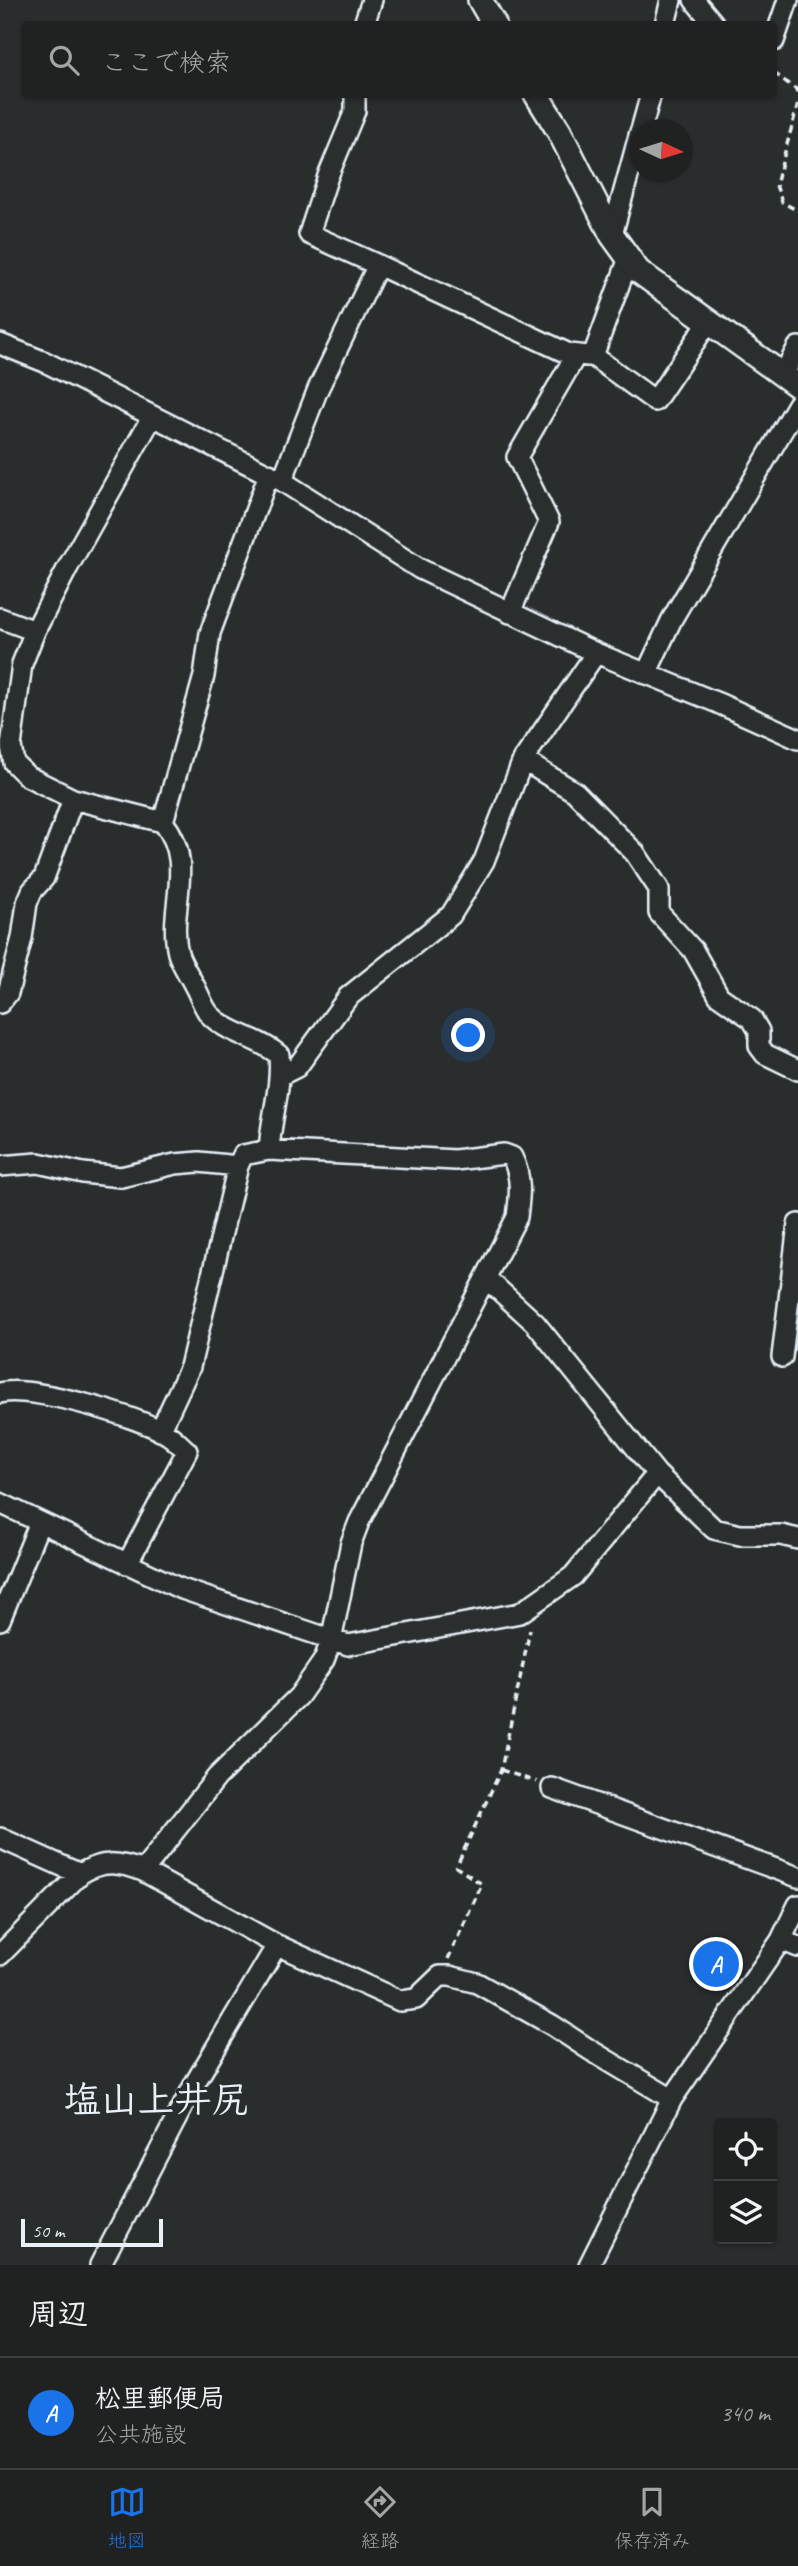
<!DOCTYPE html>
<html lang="ja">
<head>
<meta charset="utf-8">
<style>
	body { margin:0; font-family:Caveat,"Klee One",sans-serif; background:#2d2f2f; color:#f1f3f6 }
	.controls { position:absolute; right:21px; bottom:21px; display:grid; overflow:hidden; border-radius:7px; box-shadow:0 2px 5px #0004 }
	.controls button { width:63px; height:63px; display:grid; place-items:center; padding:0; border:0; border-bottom:2px solid #3d3f40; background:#202222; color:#f1f3f6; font:35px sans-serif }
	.compass { position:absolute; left:630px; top:119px; width:63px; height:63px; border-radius:50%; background:#202222; box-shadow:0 2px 5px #0004; rotate:94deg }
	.scale { position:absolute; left:21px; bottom:18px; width:142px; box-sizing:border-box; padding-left:7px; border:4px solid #e8f1f8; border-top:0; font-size:19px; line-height:24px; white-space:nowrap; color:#e8f1f8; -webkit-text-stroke:5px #2a2d2e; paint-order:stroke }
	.you { position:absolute; left:469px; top:1036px; width:24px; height:24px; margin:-18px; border:5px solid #fff; border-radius:50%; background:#1a73e8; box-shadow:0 0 0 10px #1a73e833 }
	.badge { display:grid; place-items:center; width:46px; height:46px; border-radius:50%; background:#1a73e8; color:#fff; font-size:23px; font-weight:700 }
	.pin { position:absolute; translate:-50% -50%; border:4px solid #fff; box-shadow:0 2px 7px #0006 }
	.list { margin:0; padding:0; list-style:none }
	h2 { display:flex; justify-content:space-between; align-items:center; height:91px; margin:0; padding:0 28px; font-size:30px }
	h2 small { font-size:23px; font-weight:400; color:#a2a4a5 }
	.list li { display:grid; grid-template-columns:46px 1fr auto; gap:21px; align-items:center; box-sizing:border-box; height:112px; padding:0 28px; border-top:2px solid #3d3f40 }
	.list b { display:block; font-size:26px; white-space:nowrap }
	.list p { margin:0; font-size:23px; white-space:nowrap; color:#a2a4a5 }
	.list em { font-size:23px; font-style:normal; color:#a2a4a5 }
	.icon { flex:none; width:38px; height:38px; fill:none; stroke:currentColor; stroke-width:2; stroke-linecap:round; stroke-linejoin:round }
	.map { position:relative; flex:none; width:798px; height:2265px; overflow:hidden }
	.search { position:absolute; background:#202222; box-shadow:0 2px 5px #0004; left:21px; right:21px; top:21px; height:77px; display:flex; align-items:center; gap:18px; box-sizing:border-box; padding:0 24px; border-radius:7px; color:#a2a4a5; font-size:26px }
	.sheet { height:203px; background:#202222 }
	nav { display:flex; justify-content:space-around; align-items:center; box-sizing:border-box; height:98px; border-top:2px solid #3d3f40; background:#202222; font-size:19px; color:#a2a4a5 }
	nav a { display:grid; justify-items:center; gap:4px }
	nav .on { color:#1a73e8 }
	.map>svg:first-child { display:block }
</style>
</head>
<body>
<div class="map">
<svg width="798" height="2265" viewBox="0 0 798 2265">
	<rect width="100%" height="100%" fill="#2a2d2e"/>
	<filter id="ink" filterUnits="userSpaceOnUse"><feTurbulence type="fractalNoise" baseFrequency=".0143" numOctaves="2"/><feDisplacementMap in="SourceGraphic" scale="14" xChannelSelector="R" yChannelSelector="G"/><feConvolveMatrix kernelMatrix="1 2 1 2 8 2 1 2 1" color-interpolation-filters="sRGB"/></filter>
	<g filter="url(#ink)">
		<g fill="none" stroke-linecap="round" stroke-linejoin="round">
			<g stroke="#e8f1f8" stroke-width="24">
				<path id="minor" d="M694,0L714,24
					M364,24L372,0
					M665,24L671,0
					M774,41L788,0
					M641,130L651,94
					M612,235L640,132
					M629,258L593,356L655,401L709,321
					M378,265L569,354L588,356
					M0,344L45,362L282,481L420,569L596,653L718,703L798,739
					M783,375L798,347
					M152,417L68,567L35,631L22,664L11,746L14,763L27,776L73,799L163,822C197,863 167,908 178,953C181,964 190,976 195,987C200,996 203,1007 210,1015C230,1035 258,1037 279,1055C282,1087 271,1117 269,1150
					M282,481L318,389L378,265L309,234L328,176L355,111V94
					M510,613L549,522L517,457L576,355
					M0,618L35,631
					M646,674L672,619L798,404
					M523,760L575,792L635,853L659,889V913L693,950L719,996L752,1019L759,1031V1046L765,1054L798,1070
					M163,822L204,676L210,633L269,474
					M0,1003L8,993L22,938L27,903L32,891L44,878L73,799
					M281,1075L297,1067L348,997L451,915L484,861L523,760L596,653
					M0,1166L38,1163L83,1173L121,1177L175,1164L199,1162L238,1166
					M487,1279L535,1323L657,1474
					M782,1357L798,1224
					M0,1393C29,1384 140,1417 167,1434C174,1438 181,1446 187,1451L127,1564
					M0,1503L179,1588L348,1645L520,1613L573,1576L657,1474L714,1529L740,1535H781L798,1539
					M0,1620L40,1522
					M552,1788L798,1877
					M0,1838L80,1874
					M143,1871L217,1777L299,1696L324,1660L331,1641L351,1543L359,1522L517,1217C520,1195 522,1177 512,1157L504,1154L455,1160L269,1150L243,1155L238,1166L190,1367L160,1431
					M781,1940L798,1947
					M0,1955L80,1874C102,1860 119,1862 143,1871L277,1945L400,2001L416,1999L440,1976H450L477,1983L552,2025L590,2050L672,2099
					M100,2265L195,2083L277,1945
					M589,2265L672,2099L781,1940L798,1905"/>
			</g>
			<g stroke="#e8f1f8" stroke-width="28">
				<path id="major" d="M480,0L494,24
					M536,94L559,131L612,235L638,271L798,386"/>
			</g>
			<path stroke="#e8f1f8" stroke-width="3.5" stroke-dasharray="7 5" stroke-linecap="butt" d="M774,73L797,90L798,96
				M798,104L776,185L782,202L798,211
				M501,1770L537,1782
				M448,1959L482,1884L456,1867L501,1770L530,1630"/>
			<use href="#minor" stroke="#2a2d2e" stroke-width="19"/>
			<use href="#major" stroke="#2a2d2e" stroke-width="23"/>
		</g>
	</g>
	<g text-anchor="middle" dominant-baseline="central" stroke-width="6" stroke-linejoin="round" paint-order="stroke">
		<g font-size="37" font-weight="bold" fill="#e8f1f8" stroke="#2a2d2e">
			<text x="156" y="2099">塩山上井尻</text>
		</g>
	</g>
</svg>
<div class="controls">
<button><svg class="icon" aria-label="locate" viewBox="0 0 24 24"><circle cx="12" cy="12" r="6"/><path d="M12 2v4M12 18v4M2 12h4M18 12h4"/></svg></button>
<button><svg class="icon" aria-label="layers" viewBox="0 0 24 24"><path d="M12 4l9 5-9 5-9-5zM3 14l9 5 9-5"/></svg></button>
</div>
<svg class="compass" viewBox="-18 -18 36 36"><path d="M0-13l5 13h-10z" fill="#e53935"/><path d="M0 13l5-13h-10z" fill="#a2a4a5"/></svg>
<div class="scale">50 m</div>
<div class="you"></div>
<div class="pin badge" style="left:716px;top:1964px">A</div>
<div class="search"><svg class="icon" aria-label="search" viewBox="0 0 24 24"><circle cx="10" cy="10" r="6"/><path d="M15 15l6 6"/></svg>ここで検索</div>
</div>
<section class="sheet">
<h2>周辺<small></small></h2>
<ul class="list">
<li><span class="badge">A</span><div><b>松里郵便局</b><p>公共施設</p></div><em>340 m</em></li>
</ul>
</section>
<nav>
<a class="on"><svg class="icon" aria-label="map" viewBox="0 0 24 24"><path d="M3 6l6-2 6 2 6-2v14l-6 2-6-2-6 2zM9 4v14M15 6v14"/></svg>地図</a>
<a><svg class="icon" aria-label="directions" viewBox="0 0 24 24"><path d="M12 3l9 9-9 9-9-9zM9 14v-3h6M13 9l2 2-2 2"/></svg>経路</a>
<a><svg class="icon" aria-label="saved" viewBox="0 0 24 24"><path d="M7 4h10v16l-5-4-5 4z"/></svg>保存済み</a>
</nav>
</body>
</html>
